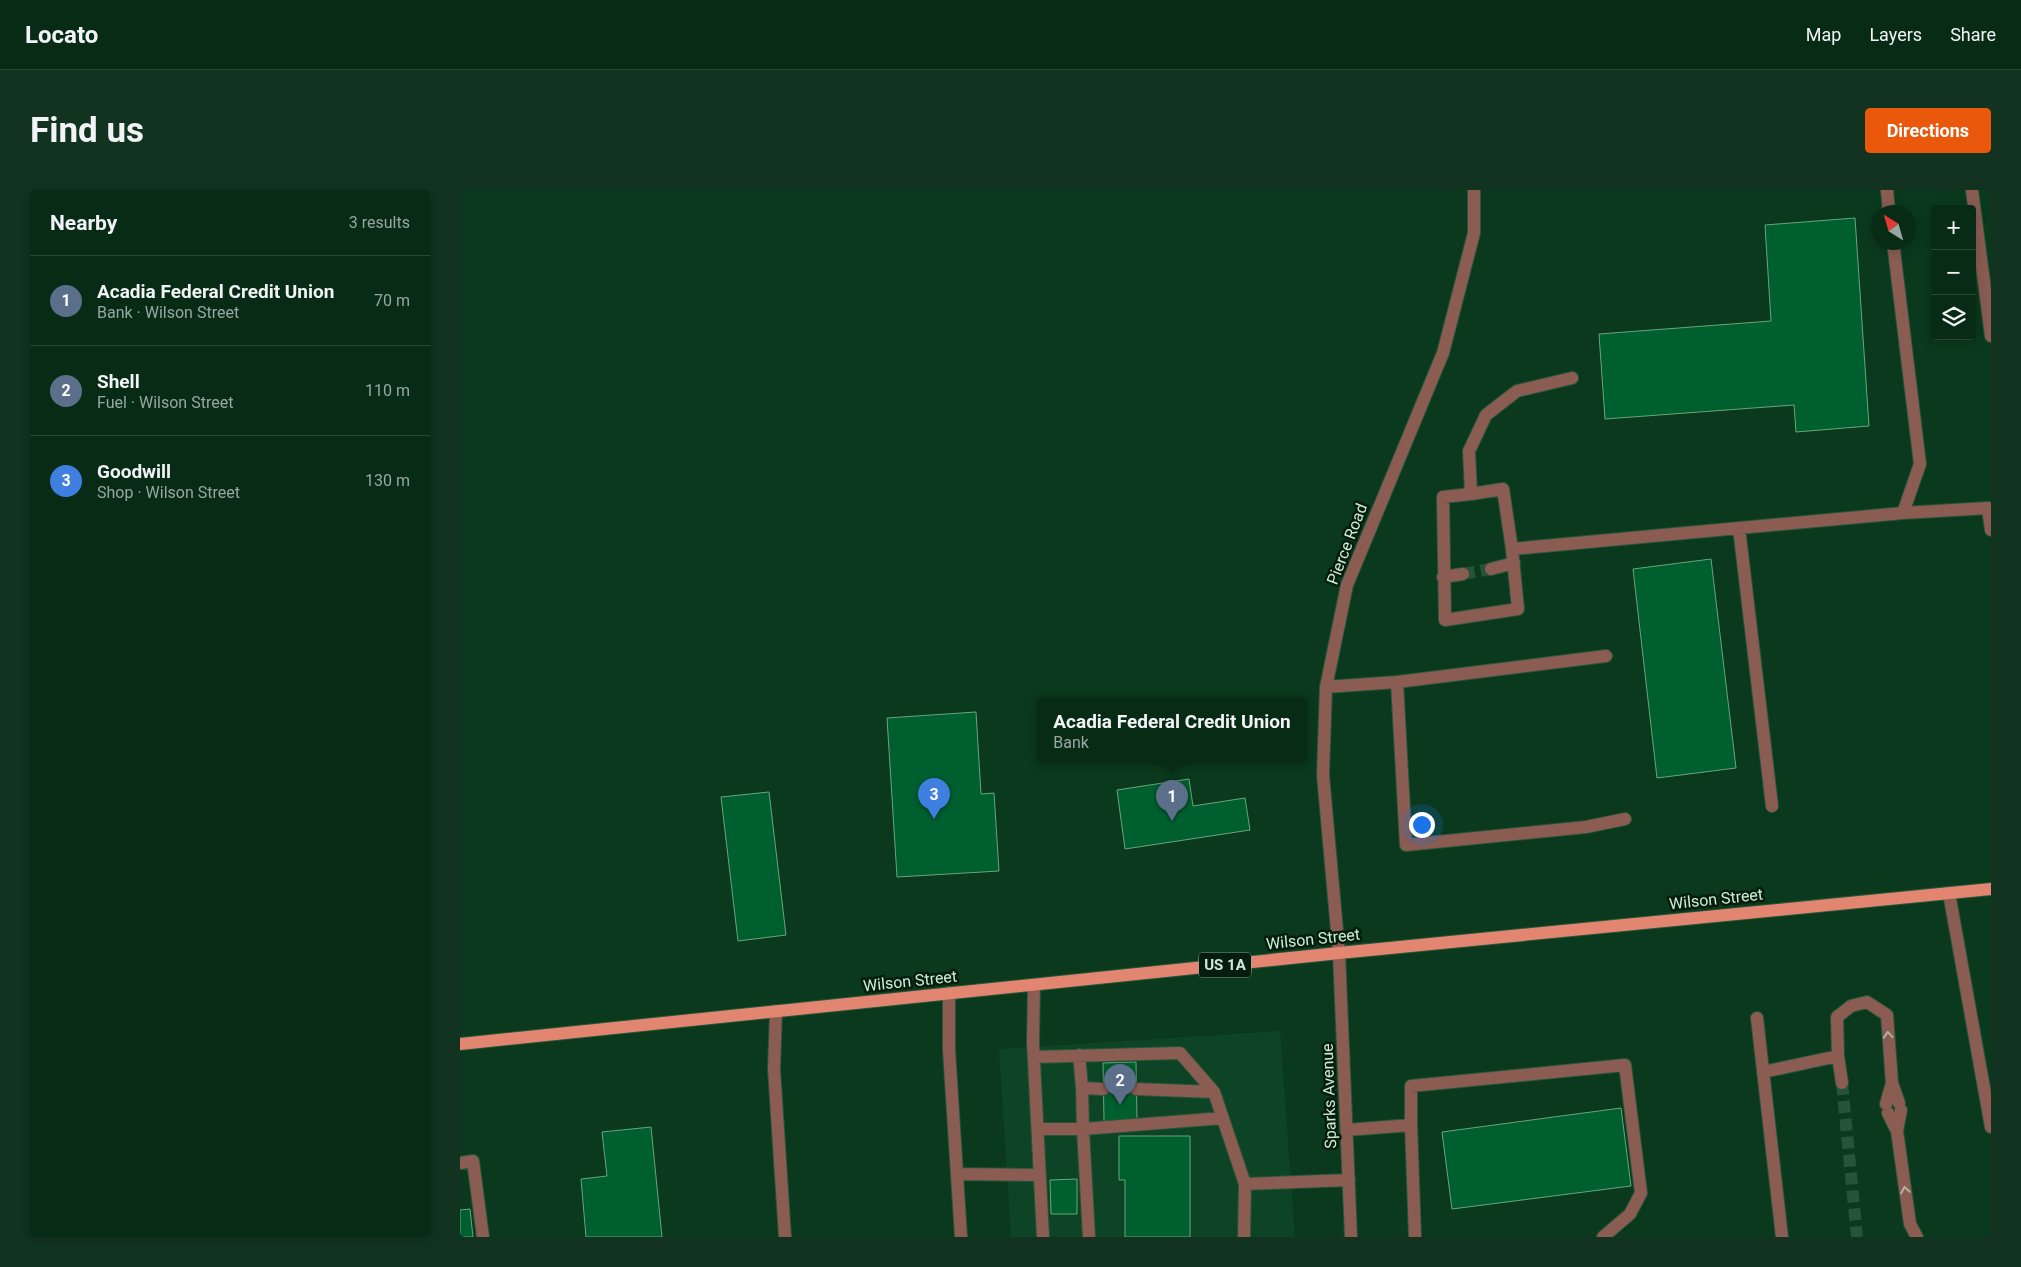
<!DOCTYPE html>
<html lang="en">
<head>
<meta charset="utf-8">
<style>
	body { margin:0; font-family:Roboto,sans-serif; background:#11331f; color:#f1f3f6 }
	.controls { position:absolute; right:15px; top:15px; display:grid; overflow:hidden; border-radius:5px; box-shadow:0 2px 12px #0003 }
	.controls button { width:45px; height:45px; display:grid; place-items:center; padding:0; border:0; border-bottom:1px solid #294735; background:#082b16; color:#f1f3f6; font:25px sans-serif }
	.compass { position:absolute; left:1411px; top:15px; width:45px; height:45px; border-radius:50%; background:#082b16; box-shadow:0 2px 12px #0003; rotate:323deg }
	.you { position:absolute; left:961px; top:634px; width:18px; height:18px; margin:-12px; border:4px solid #fff; border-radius:50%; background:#1a73e8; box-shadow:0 0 0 8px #1a73e833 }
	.badge { display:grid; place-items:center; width:32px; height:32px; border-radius:50%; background:#ea580c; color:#fff; font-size:16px; font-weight:700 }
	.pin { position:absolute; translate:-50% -41px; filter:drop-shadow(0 1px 2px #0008) }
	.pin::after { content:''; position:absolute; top:26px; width:18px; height:15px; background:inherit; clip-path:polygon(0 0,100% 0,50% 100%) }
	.popup { position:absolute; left:577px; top:508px; width:270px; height:65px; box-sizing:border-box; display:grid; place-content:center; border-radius:5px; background:#082b16; filter:drop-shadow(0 1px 4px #0005); font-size:16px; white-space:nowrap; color:#98a7a1 }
	.popup b { font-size:19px; color:#f1f3f6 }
	.popup::after { content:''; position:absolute; left:50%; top:100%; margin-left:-10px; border:10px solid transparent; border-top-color:#082b16 }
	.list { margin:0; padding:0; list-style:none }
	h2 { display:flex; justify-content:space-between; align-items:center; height:65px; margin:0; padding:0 20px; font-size:21px }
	h2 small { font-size:16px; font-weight:400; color:#98a7a1 }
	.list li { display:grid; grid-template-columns:32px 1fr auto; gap:15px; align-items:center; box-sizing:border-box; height:90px; padding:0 20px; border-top:1px solid #294735 }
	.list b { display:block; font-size:19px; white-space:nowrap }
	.list p { margin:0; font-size:16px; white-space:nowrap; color:#98a7a1 }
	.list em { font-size:16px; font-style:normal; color:#98a7a1 }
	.icon { flex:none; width:28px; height:28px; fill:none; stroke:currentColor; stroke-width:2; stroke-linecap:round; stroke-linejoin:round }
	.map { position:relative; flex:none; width:1531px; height:1047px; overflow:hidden; border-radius:5px }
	header { display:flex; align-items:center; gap:30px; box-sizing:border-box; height:70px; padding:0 25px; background:#082b16; border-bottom:1px solid #294735 }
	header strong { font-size:24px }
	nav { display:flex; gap:28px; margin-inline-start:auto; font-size:18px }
	.intro { display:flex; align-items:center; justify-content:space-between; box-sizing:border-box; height:120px; padding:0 30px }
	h1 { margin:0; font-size:35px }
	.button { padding:12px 22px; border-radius:5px; background:#ea580c; color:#fff; font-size:18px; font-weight:700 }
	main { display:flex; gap:30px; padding:0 30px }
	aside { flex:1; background:#082b16; border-radius:5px; box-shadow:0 2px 12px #0003 }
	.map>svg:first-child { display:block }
</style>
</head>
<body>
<header>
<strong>Locato</strong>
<nav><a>Map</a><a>Layers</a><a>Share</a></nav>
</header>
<div class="intro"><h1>Find us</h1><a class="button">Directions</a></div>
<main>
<aside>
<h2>Nearby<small>3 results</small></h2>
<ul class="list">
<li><span class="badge" style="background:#5c6f8a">1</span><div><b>Acadia Federal Credit Union</b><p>Bank · Wilson Street</p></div><em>70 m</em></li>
<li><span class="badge" style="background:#5c6f8a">2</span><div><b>Shell</b><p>Fuel · Wilson Street</p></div><em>110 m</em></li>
<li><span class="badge" style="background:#3f7fe0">3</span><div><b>Goodwill</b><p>Shop · Wilson Street</p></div><em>130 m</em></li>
</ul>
</aside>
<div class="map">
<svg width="1531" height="1047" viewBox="0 0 1531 1047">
	<rect width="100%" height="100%" fill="#0a391d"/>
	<path fill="#0e4426" d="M820,841L835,1047H551L539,859Z"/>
	<path fill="#005f2f" stroke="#6aa57b" d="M1395,28L1409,236L1336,242L1334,215L1145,229L1139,144L1311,131L1305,35Z
		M1251,369L1276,578L1197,588L1173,379Z
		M516,522L521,604L534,603L539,681L437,687L427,528Z
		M729,589L733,616L785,608L790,640L665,659L657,600Z
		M309,602L326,745L278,751L261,607Z
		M676,872L677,930L644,931L643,873Z
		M1161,918L1171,996L992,1019L982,942Z
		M191,937L202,1047H126L121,989L147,986L142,942Z
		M659,946H730V1047H665V990H659Z
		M617,989V1024H591L590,990Z
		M10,1019L13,1047H0V1020Z"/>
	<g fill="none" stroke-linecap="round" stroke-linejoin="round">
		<path stroke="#275439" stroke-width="12" stroke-dasharray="12 6" stroke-linecap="butt" d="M1003,384L1031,379
			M1382,893L1397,1047
			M643,899H676"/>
		<g stroke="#29563a" stroke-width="14">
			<path id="minor" d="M1427,0L1429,22
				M1512,0L1531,146
				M1433,52L1460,274L1443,323
				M1112,188L1057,201L1026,225L1009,261L1011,304L983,307L985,430L1058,419L1052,359L1443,323L1528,318L1531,340
				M1011,304L1043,299L1052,359
				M1279,338L1312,616
				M1031,379L1054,373
				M983,387L1003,384
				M1146,466L937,492L946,655L1126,637L1165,629
				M866,497L937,492
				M1489,703L1531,937
				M574,795L573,852L583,1047
				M489,803V860L501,1047
				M316,821L314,879L325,1047
				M1297,828L1322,1047
				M619,865L622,898
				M574,867L720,863L754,902L785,994
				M1303,882L1378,866
				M1382,893L1378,866L1377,827L1391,816L1407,812L1427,825L1432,893L1439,913
				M676,899L754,902
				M1426,914L1432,893
				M1441,920L1437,941L1450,1034L1457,1047
				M1428,923L1437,941
				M951,935L955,1047
				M578,939H623L622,898L643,899
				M887,940L951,935V896L1165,875L1181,1003L1170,1024L1143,1047
				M0,973L13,971L23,1047
				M497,984L580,985
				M629,1047L623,939L763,928
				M784,1047L785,994L889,990
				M891,1047L879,763L863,585L866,497L887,395L983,163L1014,43V0"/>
		</g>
		<g stroke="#29563a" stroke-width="14">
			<path id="major" d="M0,854L879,763L1531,699"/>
		</g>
		<use href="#minor" stroke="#8a5c52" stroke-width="12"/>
		<use href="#major" stroke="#e28672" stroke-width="12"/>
	</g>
	<defs><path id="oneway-chevron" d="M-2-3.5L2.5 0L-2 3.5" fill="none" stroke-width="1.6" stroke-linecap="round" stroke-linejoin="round" transform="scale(1.25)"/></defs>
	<g stroke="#b3b2a1">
		<use href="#oneway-chevron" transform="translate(1428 845) rotate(-94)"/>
		<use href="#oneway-chevron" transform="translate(1445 1000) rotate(-99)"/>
	</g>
	<g text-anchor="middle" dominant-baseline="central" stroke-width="5" stroke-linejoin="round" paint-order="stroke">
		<rect fill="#051d0d" stroke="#92ae99" stroke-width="1" x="739" y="762.5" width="52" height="25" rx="4"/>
		<g font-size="15" font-weight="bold" fill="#ceecd5">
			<text x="765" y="775">US 1A</text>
		</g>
		<g font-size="16" fill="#ceecd5" stroke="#051d0d">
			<text transform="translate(887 354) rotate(-69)">Pierce Road</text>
			<text transform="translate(1256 709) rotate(-6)">Wilson Street</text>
			<text transform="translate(853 749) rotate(-6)">Wilson Street</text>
			<text transform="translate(450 791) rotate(-6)">Wilson Street</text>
			<text transform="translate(869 906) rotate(-92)">Sparks Avenue</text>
		</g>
	</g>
</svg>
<div class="controls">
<button>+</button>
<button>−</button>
<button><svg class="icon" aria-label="layers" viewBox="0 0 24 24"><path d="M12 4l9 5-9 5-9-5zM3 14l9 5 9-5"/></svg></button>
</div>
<svg class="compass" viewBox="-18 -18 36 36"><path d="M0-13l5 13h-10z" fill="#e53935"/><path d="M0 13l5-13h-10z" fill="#98a7a1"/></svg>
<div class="you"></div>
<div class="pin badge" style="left:712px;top:631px;background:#5c6f8a">1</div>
<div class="popup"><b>Acadia Federal Credit Union</b>Bank</div>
<div class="pin badge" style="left:660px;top:915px;background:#5c6f8a">2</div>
<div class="pin badge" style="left:474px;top:629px;background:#3f7fe0">3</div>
</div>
</main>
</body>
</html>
